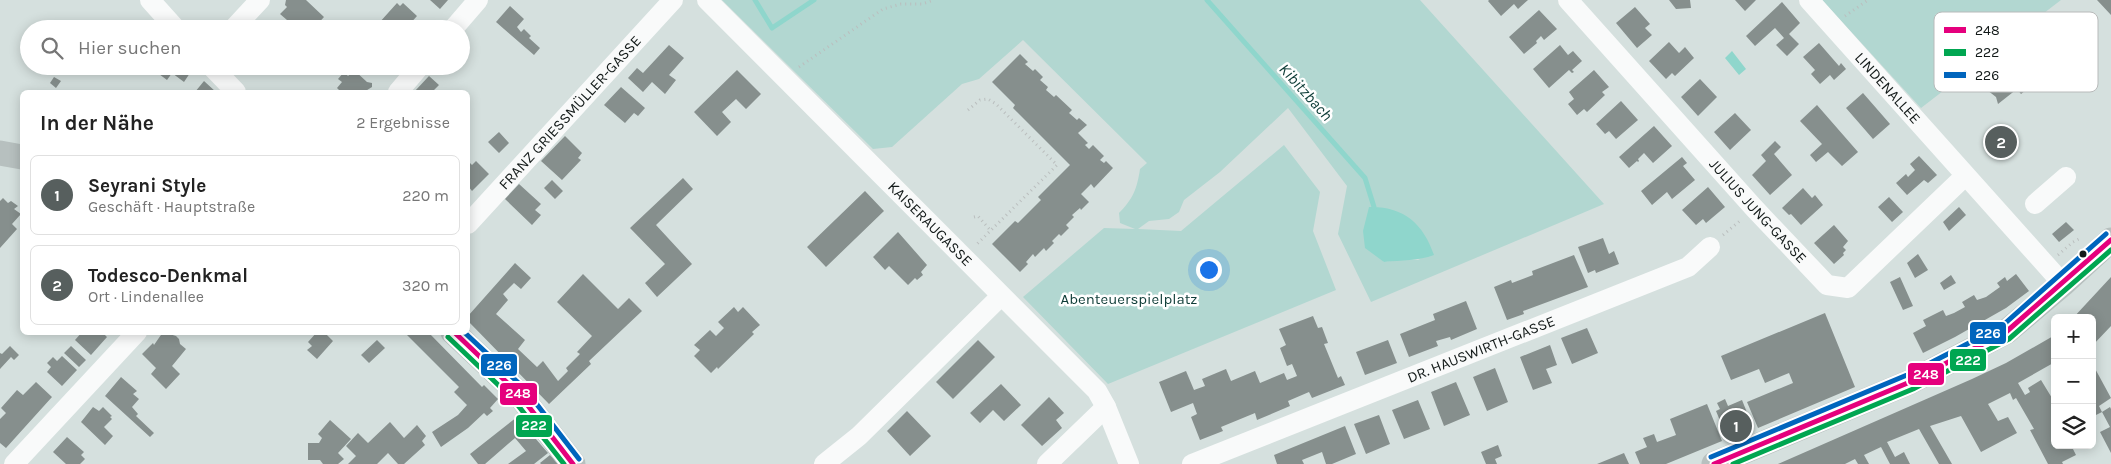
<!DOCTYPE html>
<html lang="de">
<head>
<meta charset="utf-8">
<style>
	body { margin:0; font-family:Karla,sans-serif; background:#f2f2f2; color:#222 }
	.controls { position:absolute; right:15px; bottom:15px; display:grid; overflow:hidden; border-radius:8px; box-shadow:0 2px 12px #0003 }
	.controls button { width:45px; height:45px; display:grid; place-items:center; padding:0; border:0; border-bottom:1px solid #e0e0e0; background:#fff; color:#222; font:25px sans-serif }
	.you { position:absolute; left:1208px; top:269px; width:18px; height:18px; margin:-12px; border:4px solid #fff; border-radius:50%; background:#1a73e8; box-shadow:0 0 0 8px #1a73e833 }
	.badge { display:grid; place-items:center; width:32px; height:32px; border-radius:50%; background:#575f5e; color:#fff; font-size:16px; font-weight:700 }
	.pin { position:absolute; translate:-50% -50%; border:2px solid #fff; box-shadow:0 1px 5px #0006 }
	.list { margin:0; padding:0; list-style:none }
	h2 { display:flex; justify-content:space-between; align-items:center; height:65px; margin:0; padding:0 20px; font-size:21px }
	h2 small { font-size:16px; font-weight:400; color:#767676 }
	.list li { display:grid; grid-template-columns:32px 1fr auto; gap:15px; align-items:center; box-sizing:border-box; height:80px; margin:0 10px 10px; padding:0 10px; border:1px solid #e0e0e0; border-radius:8px }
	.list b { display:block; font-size:19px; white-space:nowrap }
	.list p { margin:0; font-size:16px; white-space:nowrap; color:#767676 }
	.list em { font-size:16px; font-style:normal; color:#767676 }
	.icon { flex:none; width:28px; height:28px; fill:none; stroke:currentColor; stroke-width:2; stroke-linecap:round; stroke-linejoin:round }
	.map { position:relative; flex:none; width:2111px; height:464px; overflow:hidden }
	.search { position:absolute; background:#fff; box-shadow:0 2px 12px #0003; left:20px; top:20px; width:450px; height:55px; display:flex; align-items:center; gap:12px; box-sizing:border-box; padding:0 18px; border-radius:28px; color:#767676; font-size:19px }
	.panel { position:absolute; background:#fff; box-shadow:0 2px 12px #0003; left:20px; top:90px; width:450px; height:245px; border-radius:8px }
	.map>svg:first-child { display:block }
</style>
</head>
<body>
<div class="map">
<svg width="2111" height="464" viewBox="0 0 2111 464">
	<rect width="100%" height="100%" fill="#d5e0de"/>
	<path fill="#b2d7d1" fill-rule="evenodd" d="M722,0H1420L1604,204L1371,302L1338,234L1347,186L1288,108L1220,172L1184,200L1179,212L1169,219L1149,221L1138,229L1181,231L1284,145L1320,192L1313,231L1336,290L1108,384L1023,297L1104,228L1135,229L1120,223L1119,213C1133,199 1137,189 1140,169L1147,163L1023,40L979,79L962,84L892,147L873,149ZM1363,231L1420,260L1403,259L1384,262Z
		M1822,0H2061L1921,108Z"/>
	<path fill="#8fd6cc" d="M1732,51L1746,69L1739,75L1725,58Z
		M1369,207C1403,206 1423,223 1434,255C1418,261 1402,260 1384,262L1365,248L1363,231Z"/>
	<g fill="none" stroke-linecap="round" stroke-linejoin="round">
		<path stroke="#8fd6cc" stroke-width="5" d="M755,0L772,28L814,0
			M1207,0L1365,178L1374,207"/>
	</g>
	<path fill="#868f8d" d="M286,0H306L324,17L313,29H279L287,20L280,14L287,7L285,5Z
		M430,0H448L440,9Z
		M1489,0H1528L1518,9L1514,4L1501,16L1488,1Z
		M1669,0H1690L1691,8L1676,9Z
		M1735,0H1756L1745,11Z
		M2097,0H2111V15Z
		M1782,2L1800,23L1789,34L1799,44L1787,56L1776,45L1784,38L1775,28L1755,46L1746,36Z
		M397,3L400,6L403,3L417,16L408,26L406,24L402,29H385L379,23Z
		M510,6L524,19L517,27L521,32L524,29L531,36L529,38L540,48L534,55L496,22Z
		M1635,7L1650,24L1645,28L1652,35L1637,48L1616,23Z
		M1539,10L1557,29L1544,40L1541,36L1536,41L1537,43L1524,54L1509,37Z
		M2052,19L2077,50L2021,94L2017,89L1998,104L1996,97L1987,90L1992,86L1981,73Z
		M1669,42L1679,53L1685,47L1694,58L1675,76L1672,73L1666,79L1649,61Z
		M1819,43L1839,66L1841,63L1846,69L1834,80L1830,75L1820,84L1811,74L1815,70L1803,57Z
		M669,45L684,58L669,75L676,80L665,94L652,82L643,92L628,78L637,68L643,73Z
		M1560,45L1568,55L1573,51L1582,61L1572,70L1574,72L1572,73L1569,70L1549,88L1533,69Z
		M1020,54L1028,62L1025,64L1033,71L1035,69L1043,77L1040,80L1048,87L1046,90L1054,97L1056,95L1072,110L1069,113L1077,120L1079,118L1087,125L1078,133L1088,143L1085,145L1089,149L1093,145L1104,156L1100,160L1104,163L1106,161L1113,168L1094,188L1091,184L1081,194L1089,202L1081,210L1080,208L1072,215L1074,217L1066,225L1069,228L1061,236L1059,234L1052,241L1054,243L1046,251L1044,248L1035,257L1033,254L1026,262L1028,264L1020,272L992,244L1015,221L1018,223L1041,200L1038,197L1070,165L1013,108L1015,105L992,82Z
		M165,66H187L185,69L190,73L184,82L172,73L167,80L159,74Z
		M354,70L367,82L372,83V87L364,92H341L337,88L342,82L338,79L344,72L348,76Z
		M737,70L761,94L746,109L736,99L722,112L731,122L717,136L694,112Z
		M1594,70L1609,87L1602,92L1605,95L1587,112L1584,109L1577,115L1568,104L1574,99L1569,92Z
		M429,76L439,85L432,92H414Z
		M54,77L61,81L56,88L50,83Z
		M1700,79L1717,97L1698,116L1681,97Z
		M204,81L216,92H195Z
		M621,87L645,108L638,116L634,113L625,123L604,105Z
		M1863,93L1890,124L1873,139L1846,108Z
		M1621,101L1638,120L1616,139L1609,131L1605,134L1596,124Z
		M1817,105L1858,152L1842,166L1828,152L1816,162L1810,155L1822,144L1800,121Z
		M1735,113L1751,130L1730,150L1714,132Z
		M1654,126L1672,146L1653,163L1644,153L1638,159L1639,161L1638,162L1637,161L1629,168L1619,157Z
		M499,132L509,143L499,153L488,142Z
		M565,136L582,153L578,158L581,160L562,180L541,161Z
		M1775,141L1781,147L1774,154L1792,175L1770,195L1752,175L1766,161L1761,155Z
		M1919,156L1937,175L1928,183L1924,180L1907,195L1896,183L1906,174L1908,177L1915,170L1910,164Z
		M1682,157L1687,163L1683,166L1695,180L1672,199L1667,192L1652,205L1641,191Z
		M468,161L472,165L476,161L489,174L472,191L468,186Z
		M683,178L693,189L656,225L692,264L657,297L645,283L665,264L630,228Z
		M552,180L563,191L555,199L544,188Z
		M519,184L541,204L535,210L541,215L532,225L505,199Z
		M1708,187L1725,207L1706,223L1703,219L1696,225L1682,210Z
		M1803,188L1812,198L1815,195L1823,205L1801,225L1791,214L1789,215L1782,208Z
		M865,191L884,211L826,267L807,247Z
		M1889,197L1903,212L1892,222L1878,207Z
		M3,198L8,203L11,201L18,206L14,209L21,214L12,224L17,229L0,248V201Z
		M1959,207L1966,215L1949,231L1943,222Z
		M2066,222L2074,230L2059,242L2052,234Z
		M1834,225L1848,241L1843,247L1846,250L1843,253L1844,255L1834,264L1814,243Z
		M898,232L927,265L921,272L923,275L917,280L915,278L908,285L889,266L885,270L873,257Z
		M1603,238L1609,254L1614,251L1619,264L1596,273L1595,270L1588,273L1578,247Z
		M1918,254L1928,270L1915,278L1907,263Z
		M1574,255L1588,287L1523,311L1524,314L1507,320L1494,287L1511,280L1512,283L1533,275L1532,271Z
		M515,263L531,278L521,289L514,283L503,294L508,300L496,314L525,340L518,349L537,367L543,361L558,381L568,371L566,368L580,354L577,352L592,336L557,302L583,274L618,309L629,298L642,311L589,361L591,364L549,404L468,321V316Z
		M2016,274L2029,291L2006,308L1955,337L1923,353L1913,333L1926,326L1923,320L1943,310L1946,316L1954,313L1965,307L1962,302L1974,295L1977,300L1986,297L2000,287L1997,283L2005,277L2007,281Z
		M1951,275L1956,283L1944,290L1940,283Z
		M1900,277L1913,306L1903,310L1890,282Z
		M2111,277V326L2092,346V318H2073Z
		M1466,301L1477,329L1451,340L1450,337L1436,341L1438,346L1409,357L1400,334L1435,320L1433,314Z
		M734,307L738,312L743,307L760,325L752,332L754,334L718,369L717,367L711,373L694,356L700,350L694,345L710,330L716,336L724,328L718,322Z
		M1825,313L1855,387L1758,428L1747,402L1793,383L1789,373L1765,383L1759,369L1731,380L1721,356Z
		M1313,316L1318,328L1322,327L1328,343L1324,344L1338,378L1341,376L1345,385L1312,398L1309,392L1288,401L1290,406L1257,420L1255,413L1221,427L1223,431L1200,440L1191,417L1197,414L1193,403L1171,412L1159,382L1186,371L1194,390L1205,386L1202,379L1226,369L1231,381L1255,371L1260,383L1284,373L1287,380L1297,376L1292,364L1287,366L1280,348L1286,345L1279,329Z
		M1587,328L1598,353L1572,364L1561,338Z
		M82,332H102L107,337L91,355L75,340Z
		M163,332L176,336L179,339L180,344L186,349L172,366L180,374L166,389L151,374L156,368L142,354L153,343L154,345Z
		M317,332H324L333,341L317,359L307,350L312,346L308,342Z
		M404,332H428L482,387L484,385L498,399L490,408L493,411L487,416L484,413L468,428L441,447L432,432L458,415L467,405L454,392L459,387Z
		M2055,335V362L2018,383L2025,395L2030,392L2028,388L2041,380L2055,403V445H2071L2076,455L2062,462L2063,464H2048L2030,430L2034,429L2016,398L2013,400L2010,393L1988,404L1998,421L2008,417L2017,433L1981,452L1961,416L1930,426L1952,464H1939L1919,429L1887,442L1895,457L1904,452L1910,464H1890L1881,447L1864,455L1869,464H1858L1855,459L1845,464H1778L1972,379L2006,363Z
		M377,340L385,348L369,363L361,355Z
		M978,340L995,357L953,399L936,382Z
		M1388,340L1397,363L1365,375L1356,352Z
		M1550,345L1557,365L1546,369L1552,383L1533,390L1520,357Z
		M10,346L19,355L14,360L11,357L0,369V353L2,354Z
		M71,346L86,360L79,367L64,353Z
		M62,356L77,370L62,386L47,372L51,367L47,363L53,357L57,361Z
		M2092,363L2111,398L2099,406L2102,412L2092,417Z
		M1495,368L1508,402L1487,411L1473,377Z
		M121,377L137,391L133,394L139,399L132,407L138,414L136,416L154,433L150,437L105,396Z
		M36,382L52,397L6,448L0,443V419L6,413L1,408L17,390L23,395Z
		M1456,382L1470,415L1444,426L1431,392Z
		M1001,384L1021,405L1004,421L993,410L980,423L970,413Z
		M1049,397L1064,413L1056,420L1062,428L1042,446L1021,425Z
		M1725,399L1728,406L1742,400L1752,425L1726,435L1716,411L1720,409L1717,403Z
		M1418,400L1430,429L1404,439L1392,410Z
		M1707,404L1722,441L1666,464H1640L1635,452L1647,447L1643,438L1654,434L1657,442L1676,435L1670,419Z
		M93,407L99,411L103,407L112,416L110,417L112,419L104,427L113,436L105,445L81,422Z
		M2110,407L2111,409V453L2100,432L2110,427L2102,412Z
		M907,411L931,436L910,456L887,431Z
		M1379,415L1390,444L1366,454L1354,424Z
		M517,417L548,453L534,464H508L526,451L515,438L485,464H478L470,454Z
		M330,420L351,439L338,453L344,459L338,464H323L320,460H308V443H319L322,438L318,434Z
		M390,422L404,438L417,425L426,436L422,441L425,445L404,464H398L388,453L377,464H348L356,456L346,446L358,433L368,443Z
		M1345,426L1356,454L1332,464H1326L1322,452L1302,460L1304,464H1277L1274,455Z
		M67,437L84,452L81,455L85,459L80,464H66L53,452Z
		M1498,445L1502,456L1495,459L1497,464H1486L1481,452Z
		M1624,453L1629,464H1597Z
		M550,455L558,464H541L540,463Z"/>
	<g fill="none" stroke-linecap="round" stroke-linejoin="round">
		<path stroke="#babebe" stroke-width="3" stroke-dasharray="1 4" stroke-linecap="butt" d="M1845,16L1868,0
			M799,67L883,9L901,4H922L934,0
			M968,110L980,100L988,99L996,104L1057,165L976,245
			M974,217L978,216L991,231
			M1723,235L1741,220
			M2058,255L2073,242L2081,238"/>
		<g stroke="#f9fafa" stroke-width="20">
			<path d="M150,0L176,29"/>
			<path id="s1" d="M707,0L1097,391L1106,407L1129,464"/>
			<path id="s2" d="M1568,0L1754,208L1827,285L1848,288L1965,176"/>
			<path id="s3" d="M1809,0L2063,284"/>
			<path d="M233,29L260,0"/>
			<path d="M453,29L478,0"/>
			<path d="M211,66L236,92"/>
			<path d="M398,92L420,66"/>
			<path d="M2035,204L2066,177"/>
			<path id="s4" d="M468,224L673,0"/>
			<path d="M14,464L137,332"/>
			<path d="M824,464L859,436L1001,296"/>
			<path d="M1047,464L1106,407"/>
			<path id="s5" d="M1192,464L1688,267L1710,247"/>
		</g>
		<path stroke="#b7c0bf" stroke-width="25" d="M0,153L22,157
			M453,332L519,394L573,464
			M1714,464L1910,382L2006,332L2063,284L2111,240"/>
		<g stroke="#fff" stroke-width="9">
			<path id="bus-1" d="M454,332L519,394L573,464
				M1714,464L1910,382L2006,332L2111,240"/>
		</g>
		<g stroke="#fff" stroke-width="9">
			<path id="bus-2" d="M448,337L513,399L564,464
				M1733,464L1913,389L2009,339L2111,250"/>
		</g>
		<g stroke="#fff" stroke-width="9">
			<path id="bus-3" d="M464,332L525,389L579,459
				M1711,457L1907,375L2002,326L2106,234"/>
		</g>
		<use href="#bus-1" stroke="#e5007d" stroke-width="5"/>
		<use href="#bus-2" stroke="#00a651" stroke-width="5"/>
		<use href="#bus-3" stroke="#0065bd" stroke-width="5"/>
	</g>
	<circle fill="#131a19" stroke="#fff" stroke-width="2" cx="2083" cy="254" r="4.5"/>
	<g text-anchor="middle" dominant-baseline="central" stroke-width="5" stroke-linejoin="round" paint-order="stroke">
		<g font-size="15" fill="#131a19" stroke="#fff">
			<text stroke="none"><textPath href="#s3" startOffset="118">LINDENALLEE</textPath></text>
			<text stroke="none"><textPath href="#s4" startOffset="151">FRANZ GRIESSMÜLLER-GASSE</textPath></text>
			<text stroke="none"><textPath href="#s2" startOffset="284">JULIUS JUNG-GASSE</textPath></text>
			<text stroke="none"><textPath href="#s1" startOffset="316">KAISERAUGASSE</textPath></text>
			<text stroke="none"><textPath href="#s5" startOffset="311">DR. HAUSWIRTH-GASSE</textPath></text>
		</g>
		<g font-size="15" fill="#0e3c37" stroke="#fff">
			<text x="1129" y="299">Abenteuerspielplatz</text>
		</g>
		<g font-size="16" font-style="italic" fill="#0b3a35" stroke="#fff">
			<text transform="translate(1306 92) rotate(48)">Kibitzbach</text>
		</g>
	</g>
	<rect x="1934" y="12" width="164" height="80" rx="8" fill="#fff" stroke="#b8baba" stroke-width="1"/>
	<rect x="1944" y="27" width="22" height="6" fill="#e5007d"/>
	<rect x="1944" y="49" width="22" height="7" fill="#00a651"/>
	<rect x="1944" y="72" width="22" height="6" fill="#0065bd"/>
	<g font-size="14" fill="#131a19">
		<text x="1975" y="35">248</text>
		<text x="1975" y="57">222</text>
		<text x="1975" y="80">226</text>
	</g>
	<g stroke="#fff" stroke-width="2">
		<rect x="1969" y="321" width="38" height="24" rx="5" fill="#0065bd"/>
		<rect x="1949" y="348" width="38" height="24" rx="5" fill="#00a651"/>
		<rect x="480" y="353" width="38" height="24" rx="5" fill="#0065bd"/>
		<rect x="1907" y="362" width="38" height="24" rx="5" fill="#e5007d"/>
		<rect x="499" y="382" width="39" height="24" rx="5" fill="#e5007d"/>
		<rect x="515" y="414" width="38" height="24" rx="5" fill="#00a651"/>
	</g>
	<g font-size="14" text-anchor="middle" font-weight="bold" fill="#fff">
		<text x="1988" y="338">226</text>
		<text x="1968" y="365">222</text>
		<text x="499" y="370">226</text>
		<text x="1926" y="379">248</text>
		<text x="518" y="398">248</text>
		<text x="534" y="430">222</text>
	</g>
</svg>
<div class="controls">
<button>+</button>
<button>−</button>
<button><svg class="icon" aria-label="layers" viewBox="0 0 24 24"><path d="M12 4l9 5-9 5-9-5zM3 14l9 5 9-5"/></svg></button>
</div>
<div class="you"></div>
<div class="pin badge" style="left:1736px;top:426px">1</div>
<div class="pin badge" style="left:2001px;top:142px">2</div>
<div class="search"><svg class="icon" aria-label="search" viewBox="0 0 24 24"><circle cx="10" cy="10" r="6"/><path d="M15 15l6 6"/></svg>Hier suchen</div>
<section class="panel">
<h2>In der Nähe<small>2 Ergebnisse</small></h2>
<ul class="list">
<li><span class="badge">1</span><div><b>Seyrani Style</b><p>Geschäft · Hauptstraße</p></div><em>220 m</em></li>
<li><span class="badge">2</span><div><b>Todesco-Denkmal</b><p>Ort · Lindenallee</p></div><em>320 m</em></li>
</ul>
</section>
</div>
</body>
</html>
